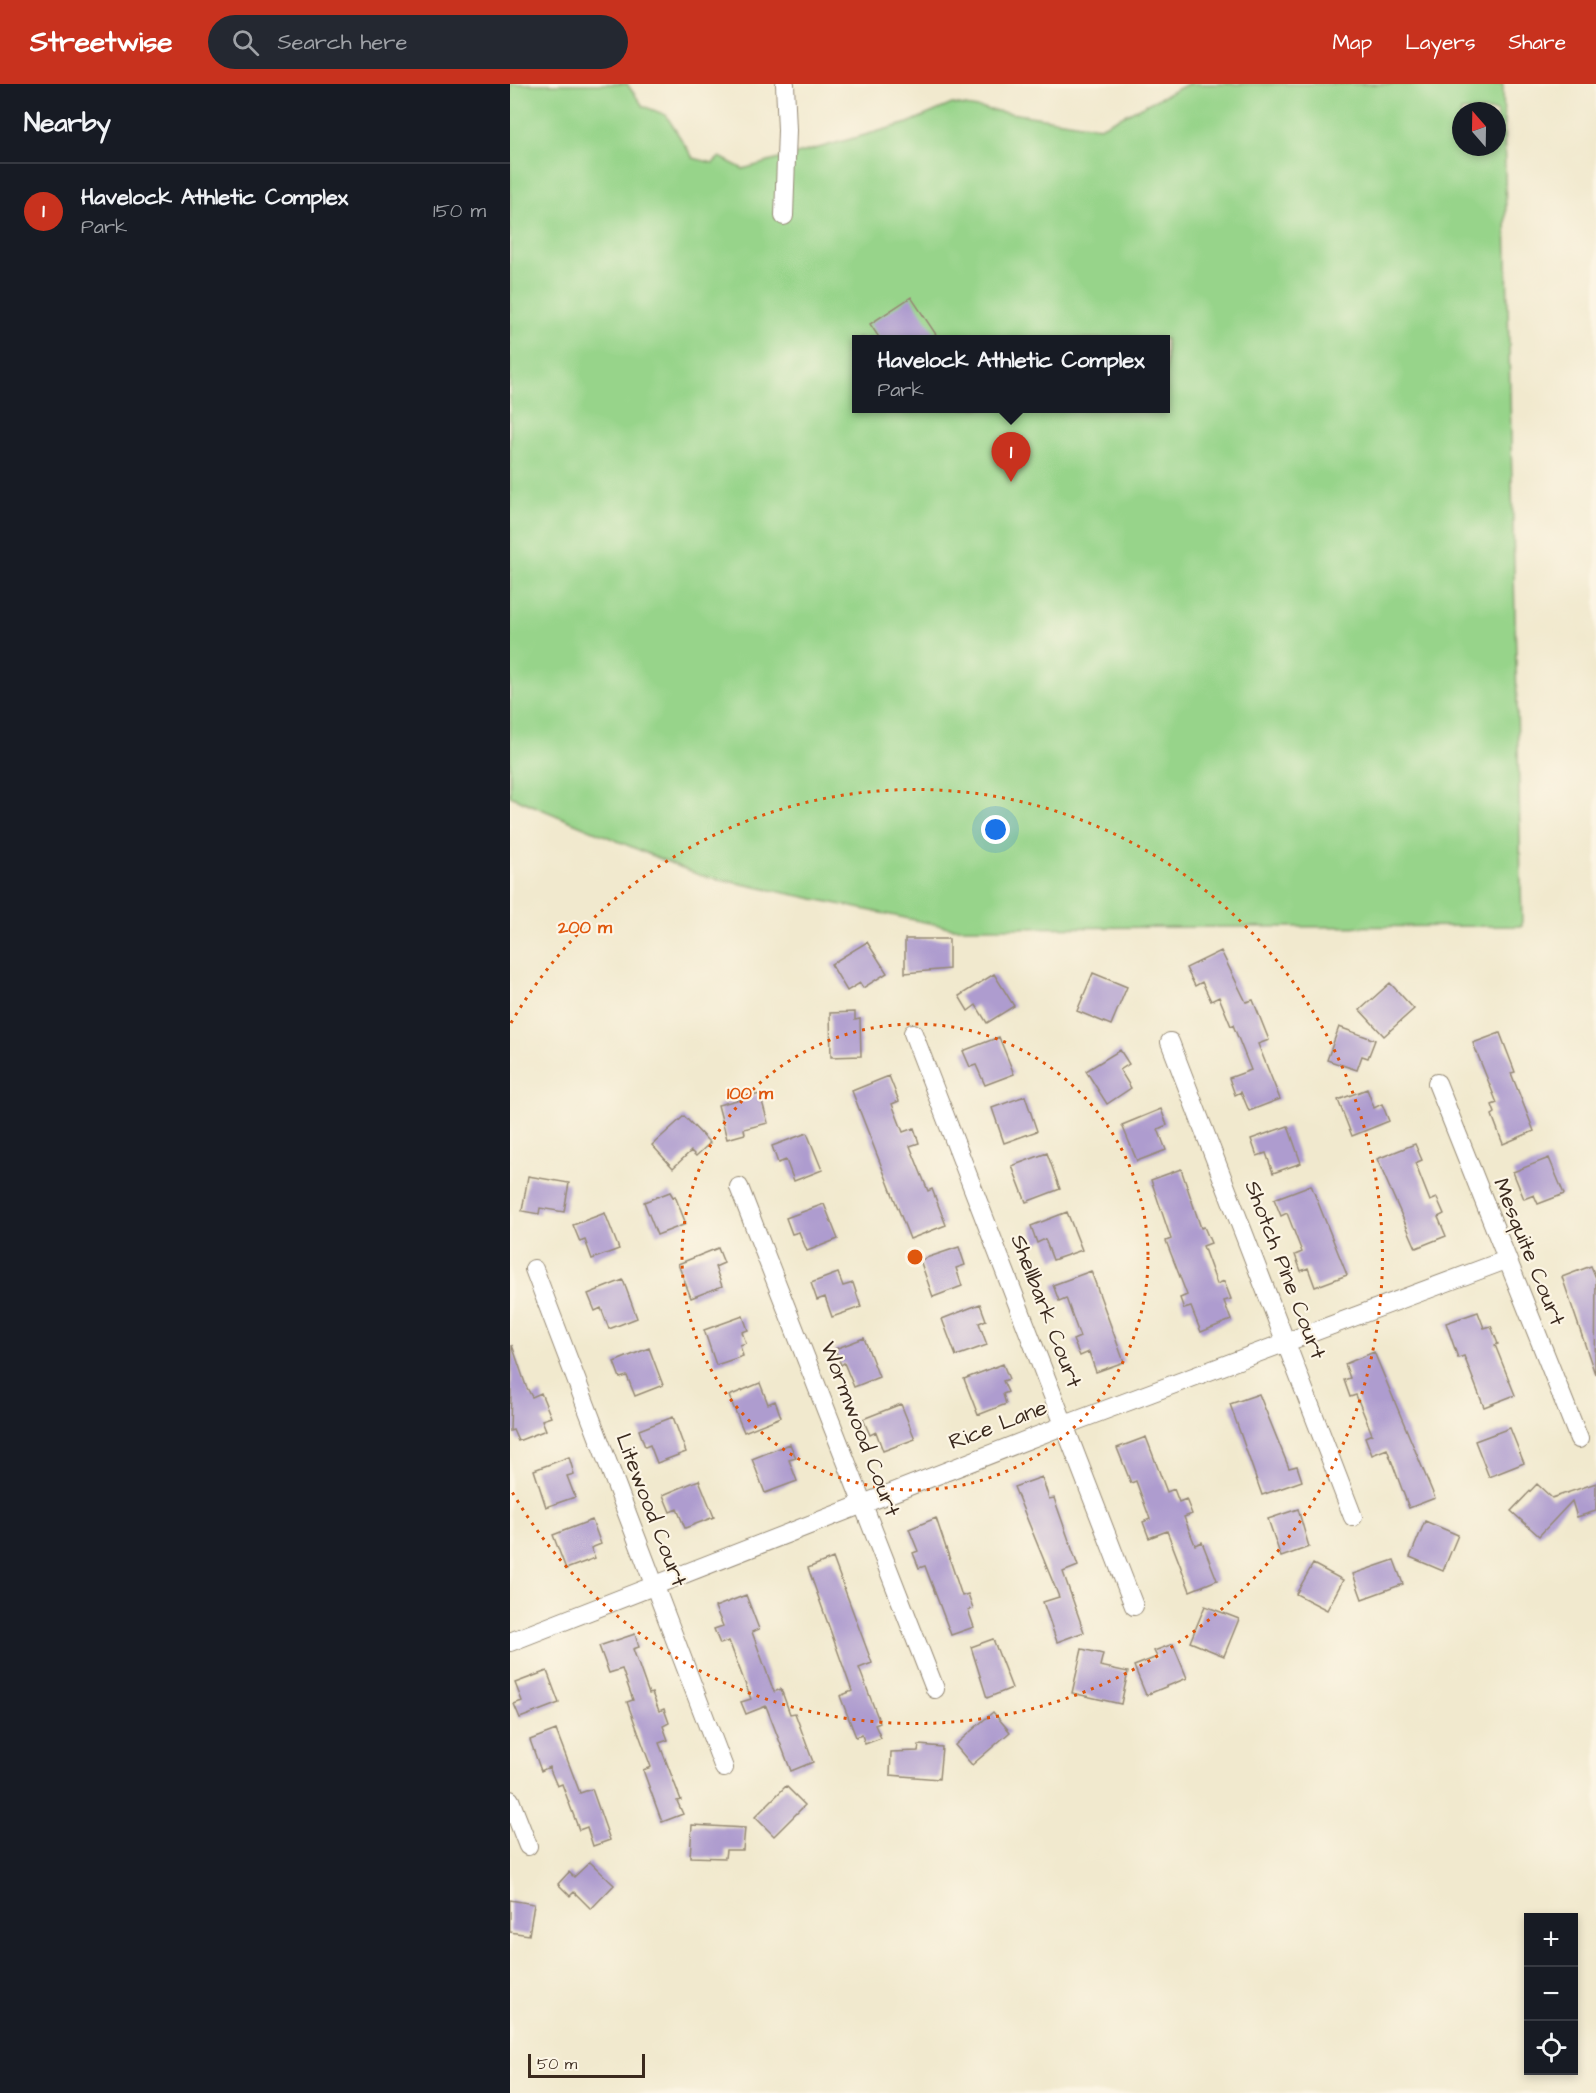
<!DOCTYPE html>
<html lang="en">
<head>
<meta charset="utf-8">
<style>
	body { margin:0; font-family:"Architects Daughter",sans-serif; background:#242831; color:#f1f3f6 }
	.controls { position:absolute; right:18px; bottom:18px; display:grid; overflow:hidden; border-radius:0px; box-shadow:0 3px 9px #0003 }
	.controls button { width:54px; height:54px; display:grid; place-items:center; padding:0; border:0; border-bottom:2px solid #363941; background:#171b24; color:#f1f3f6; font:30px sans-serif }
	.compass { position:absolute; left:942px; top:18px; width:54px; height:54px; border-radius:50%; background:#171b24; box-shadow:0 3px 9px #0003; rotate:340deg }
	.scale { position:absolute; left:18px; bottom:15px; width:117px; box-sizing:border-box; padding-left:6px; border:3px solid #3b2a1e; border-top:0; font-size:16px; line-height:21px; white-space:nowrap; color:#3b2a1e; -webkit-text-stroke:4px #fcf5e5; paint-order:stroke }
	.you { position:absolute; left:486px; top:746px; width:21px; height:21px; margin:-15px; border:4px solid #fff; border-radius:50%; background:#1a73e8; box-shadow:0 0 0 9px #1a73e833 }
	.badge { display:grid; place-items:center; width:39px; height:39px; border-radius:50%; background:#c8321e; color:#fff; font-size:20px; font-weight:700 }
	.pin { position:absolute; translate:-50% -50px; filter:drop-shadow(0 2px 3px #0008) }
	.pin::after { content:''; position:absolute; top:32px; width:21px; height:18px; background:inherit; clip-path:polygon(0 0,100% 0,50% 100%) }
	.popup { position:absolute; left:342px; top:251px; width:318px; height:78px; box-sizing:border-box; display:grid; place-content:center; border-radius:0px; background:#171b24; filter:drop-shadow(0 2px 4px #0005); font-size:20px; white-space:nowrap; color:#9ea1a6 }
	.popup b { font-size:22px; color:#f1f3f6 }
	.popup::after { content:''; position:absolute; left:50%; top:100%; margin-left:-12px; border:12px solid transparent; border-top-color:#171b24 }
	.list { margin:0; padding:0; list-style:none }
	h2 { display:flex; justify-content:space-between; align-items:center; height:78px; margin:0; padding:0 24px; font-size:26px }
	h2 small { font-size:20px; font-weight:400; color:#9ea1a6 }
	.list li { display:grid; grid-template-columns:39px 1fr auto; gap:18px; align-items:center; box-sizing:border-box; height:96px; padding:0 24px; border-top:2px solid #363941 }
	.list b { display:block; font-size:22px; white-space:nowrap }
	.list p { margin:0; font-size:20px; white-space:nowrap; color:#9ea1a6 }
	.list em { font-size:20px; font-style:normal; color:#9ea1a6 }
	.icon { flex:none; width:33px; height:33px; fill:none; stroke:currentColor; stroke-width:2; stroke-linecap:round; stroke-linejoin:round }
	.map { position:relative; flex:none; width:1086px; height:2009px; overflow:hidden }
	header { display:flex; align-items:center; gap:36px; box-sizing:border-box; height:84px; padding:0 30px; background:#c8321e; color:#fff }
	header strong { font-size:28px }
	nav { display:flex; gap:33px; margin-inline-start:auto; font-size:21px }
	.search { width:420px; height:54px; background:#242831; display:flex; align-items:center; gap:15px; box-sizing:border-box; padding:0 21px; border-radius:33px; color:#9ea1a6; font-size:22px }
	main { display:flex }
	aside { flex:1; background:#171b24 }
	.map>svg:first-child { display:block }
</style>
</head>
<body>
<header>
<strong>Streetwise</strong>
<div class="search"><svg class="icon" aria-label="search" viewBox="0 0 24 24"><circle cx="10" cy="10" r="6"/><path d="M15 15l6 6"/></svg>Search here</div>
<nav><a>Map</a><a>Layers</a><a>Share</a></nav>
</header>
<main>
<aside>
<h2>Nearby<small></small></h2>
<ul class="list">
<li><span class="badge">1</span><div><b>Havelock Athletic Complex</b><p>Park</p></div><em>150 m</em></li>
</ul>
</aside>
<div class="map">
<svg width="1086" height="2009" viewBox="0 0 1086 2009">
	<rect width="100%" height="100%" fill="#fcf5e5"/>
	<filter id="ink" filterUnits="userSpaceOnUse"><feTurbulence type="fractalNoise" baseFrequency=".0167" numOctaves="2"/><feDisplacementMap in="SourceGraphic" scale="12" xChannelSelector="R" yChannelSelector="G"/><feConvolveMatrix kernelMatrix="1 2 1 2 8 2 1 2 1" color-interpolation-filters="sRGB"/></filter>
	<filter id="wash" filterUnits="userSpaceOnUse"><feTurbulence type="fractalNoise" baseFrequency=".008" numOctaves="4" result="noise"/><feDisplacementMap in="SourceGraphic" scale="24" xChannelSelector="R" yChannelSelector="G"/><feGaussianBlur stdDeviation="1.35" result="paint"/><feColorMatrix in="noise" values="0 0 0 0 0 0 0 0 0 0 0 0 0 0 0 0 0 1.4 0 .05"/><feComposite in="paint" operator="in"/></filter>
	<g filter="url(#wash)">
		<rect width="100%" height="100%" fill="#f1e9ce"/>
		<path fill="#97d48a" stroke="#697f54" stroke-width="1.5" fill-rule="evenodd" d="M0,0H117L133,22L156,31L183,74L203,79L210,73L233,85L398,39L442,20L590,43L678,0H993L1012,842L443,844L189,791L0,712ZM951,27H987V63H951ZM346,255H656V324H346Z"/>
		<g id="blocks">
			<path fill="#ae9ccf" d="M401,213L429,255H370L360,240Z
				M395,855H439V885L395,889Z
				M357,858L377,889L353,904L350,899L337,907L321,880Z
				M711,867L736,918L743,916L759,956L748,960L770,1015L739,1027L731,1008L725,1011L719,994L741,986L723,941L721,942L709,913L701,917L692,898L685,902L676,884Z
				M583,889L617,903L601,941L567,927Z
				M484,890L504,922L477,939L466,921L458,927L449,912Z
				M880,899L904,925L874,952L850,926Z
				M345,928V936L350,935L351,972L321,973L320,929Z
				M829,943L865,956L858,974L852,972L847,986L817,976Z
				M990,949L1005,988L1001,989L1024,1047L993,1060L982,1031L985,1029L982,1021L987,1019L963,959Z
				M489,953L504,990L475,1001L466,981L460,983L453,967Z
				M610,966L619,980L610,986L621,1004L597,1020L576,987Z
				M379,992L389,1017L382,1020L393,1048L404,1044L409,1059L400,1062L418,1107L422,1105L436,1141L400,1155L342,1007Z
				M857,1005L864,1024L872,1020L879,1037L842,1052L828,1016Z
				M250,1010L258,1039L234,1045L235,1050L217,1055L208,1021Z
				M515,1012L527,1047L494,1059L482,1024Z
				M651,1025L657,1041L648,1045L656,1066L627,1077L612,1041Z
				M174,1032L200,1059L186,1072L181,1067L163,1084L142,1061Z
				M778,1042L791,1079L763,1089L756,1069L747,1072L741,1055Z
				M297,1049L312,1086L284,1097L276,1076L268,1079L262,1062Z
				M905,1060L912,1076L905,1079L920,1117L927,1114L934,1130L928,1133L936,1152L906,1164L867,1075Z
				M537,1069L550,1105L516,1118L502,1082Z
				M1039,1074L1054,1110L1028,1120L1024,1111L1014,1115L1003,1088Z
				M671,1085L691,1144L694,1143L701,1159L693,1162L707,1200L714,1197L721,1215L714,1217L721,1236L691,1248L681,1223L674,1225L670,1214L677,1211L656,1157L661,1155L641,1096Z
				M18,1092L59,1099L54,1128L30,1124L29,1130L12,1127Z
				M801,1101L837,1191L805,1203L798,1184L791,1187L785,1171L792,1168L777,1129L771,1132L764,1115Z
				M160,1108L163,1113L165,1112L176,1140L147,1151L134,1118Z
				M314,1120L328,1155L297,1167L289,1148L282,1150L276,1134Z
				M557,1128L572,1166L543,1176L535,1155L527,1159L521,1142Z
				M95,1129L109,1165L82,1175L75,1156L70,1158L63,1141Z
				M449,1163L455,1181L446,1184L452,1202L423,1213L410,1176Z
				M208,1164L214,1179L205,1183L212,1202L181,1214L168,1180Z
				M1081,1182L1086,1194L1085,1290L1052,1193Z
				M581,1187L614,1278L586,1288L579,1268L570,1272L563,1256L570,1253L556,1214L549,1217L543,1201Z
				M328,1189L333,1202L343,1199L351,1223L322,1233L315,1213L307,1216L301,1199Z
				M113,1196L127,1234L99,1245L91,1224L85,1227L78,1210Z
				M470,1220L476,1236L469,1239L477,1261L446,1272L432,1235Z
				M968,1228L974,1244L981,1242L988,1260L985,1261L1005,1311L974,1323L954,1272L948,1274L936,1239Z
				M233,1232L238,1246L232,1248L236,1259L230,1261L233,1272L206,1281L194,1246Z
				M354,1254L369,1293L344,1303L334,1279L331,1281L325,1265Z
				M2,1261L16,1302L22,1313L31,1309L41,1333L32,1336L36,1346L8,1357L3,1346L0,1347Z
				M139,1264L153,1301L125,1312L117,1292L110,1294L104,1278Z
				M864,1268L925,1414L899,1424L877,1365L862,1371L855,1353L862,1350L846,1311L840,1313L834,1296L840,1294L835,1280Z
				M493,1280L499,1295L493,1297L498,1308L493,1310L496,1320L468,1331L454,1295Z
				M250,1299L258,1320L265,1317L271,1333L234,1348L219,1312Z
				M749,1310L779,1384L787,1382L792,1397L752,1411L720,1320Z
				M391,1320L405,1355L373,1367L366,1348L360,1351L353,1335Z
				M163,1333L176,1368L147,1379L140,1361L135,1363L129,1346Z
				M1000,1344L1014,1379L979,1393L965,1357Z
				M636,1353L657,1408L664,1405L669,1418L676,1415L682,1430L674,1433L685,1461L692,1458L707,1496L680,1507L657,1447L639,1454L633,1438L640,1435L626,1397L621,1399L607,1364Z
				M280,1360L286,1374L279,1376L287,1397L255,1409L242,1375Z
				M59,1373L64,1390L57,1392L65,1413L36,1423L24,1386Z
				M532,1393L539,1415L544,1414L568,1482L553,1488L574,1548L547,1558L533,1518L549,1513L504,1403Z
				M189,1396L204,1433L175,1444L167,1425L160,1428L153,1411Z
				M1086,1399V1427L1067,1433L1062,1417L1029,1452L1001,1427L1027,1400L1042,1414Z
				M788,1425L799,1463L771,1473L758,1435Z
				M426,1434L452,1512L458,1510L463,1524L458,1526L464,1543L441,1551L415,1482L409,1484L403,1469L408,1467L399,1445Z
				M82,1436L91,1460L81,1464L85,1474L56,1485L43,1451Z
				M915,1437L948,1451L933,1487L900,1473Z
				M323,1474L362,1579L349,1584L370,1639L365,1641L371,1654L355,1660L352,1651L346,1653L330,1612L342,1607L298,1484Z
				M884,1476L893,1500L852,1515L843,1490Z
				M803,1480L833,1496L817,1526L786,1510Z
				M236,1511L249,1545L242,1548L264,1608L271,1605L280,1630L285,1629L303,1678L281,1687L256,1622L236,1630L231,1618L241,1615L219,1557L210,1560L204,1545L213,1542L205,1523Z
				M695,1522L729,1535L714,1572L680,1558Z
				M125,1550L129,1563L123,1565L139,1610L142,1609L149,1627L154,1625L159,1639L153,1642L158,1656L149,1659L171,1716L167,1717L173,1730L152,1738L133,1686L141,1683L117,1618L123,1616L112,1585L99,1589L89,1562Z
				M483,1555L502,1604L477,1614L461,1563Z
				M663,1560L677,1594L636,1611L624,1582L647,1573L644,1567Z
				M572,1565L593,1570L590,1582L618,1588L611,1620L562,1609Z
				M37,1587L49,1619L10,1634L4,1620L12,1617L5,1599Z
				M483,1628L500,1648L462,1681L445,1661Z
				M46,1646L70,1709L82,1705L100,1756L83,1762L77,1743L69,1746L52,1700L47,1702L39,1683L31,1687L20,1656Z
				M409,1661L432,1663L429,1695L380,1691L381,1668L408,1667Z
				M276,1702L295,1721L264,1752L245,1733Z
				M182,1741L235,1744L233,1766H216L215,1774L180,1773Z
				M80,1778L104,1801L81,1825L64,1808L60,1812L48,1800L59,1788L64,1793Z
				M0,1816L24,1820L19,1851L0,1848Z"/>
		</g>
	</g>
	<g filter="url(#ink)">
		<use href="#blocks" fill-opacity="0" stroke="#968a76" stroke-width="1.5"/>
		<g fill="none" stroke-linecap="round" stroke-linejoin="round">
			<g stroke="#968a76" stroke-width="20">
				<path id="minor" d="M274,132L277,46L275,0
					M403,949L624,1522
					M660,958L843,1433
					M927,999L1069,1355
					M229,1103L425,1605
					M24,1185L214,1684
					M0,1558L555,1341L996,1176
					M0,1716L18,1762"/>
			</g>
			<use href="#minor" stroke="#fff" stroke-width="18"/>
		</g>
	</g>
	<g fill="none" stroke="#df570d" stroke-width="3" stroke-dasharray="3 6">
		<circle cx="405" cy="1173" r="233"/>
		<path d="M1 939A467 467 0 1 1 1 1406"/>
	</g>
	<g text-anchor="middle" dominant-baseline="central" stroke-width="4.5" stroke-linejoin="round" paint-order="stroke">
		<g font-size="22" fill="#3b2a1e" stroke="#fcf5e5">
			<text transform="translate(1019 1168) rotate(68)">Mesquite Court</text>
			<text transform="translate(775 1186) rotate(69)">Shotch Pine Court</text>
			<text transform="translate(536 1227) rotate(69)">Shellbark Court</text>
			<text transform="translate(488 1341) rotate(-21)">Rice Lane</text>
			<text transform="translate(350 1345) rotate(69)">Wormwood Court</text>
			<text transform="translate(141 1426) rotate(69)">Litewood Court</text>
		</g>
	</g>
	<circle cx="405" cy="1173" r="9" fill="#df570d" stroke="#fcf5e5" stroke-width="3"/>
	<g font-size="18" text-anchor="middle" font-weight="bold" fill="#df570d" stroke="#fcf5e5" stroke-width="4.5" stroke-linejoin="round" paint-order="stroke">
		<text x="75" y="849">200 m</text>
		<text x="240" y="1015">100 m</text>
	</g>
</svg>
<div class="controls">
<button>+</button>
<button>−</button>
<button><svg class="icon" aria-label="locate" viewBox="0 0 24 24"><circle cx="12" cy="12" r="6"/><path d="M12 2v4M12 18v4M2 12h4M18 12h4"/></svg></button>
</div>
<svg class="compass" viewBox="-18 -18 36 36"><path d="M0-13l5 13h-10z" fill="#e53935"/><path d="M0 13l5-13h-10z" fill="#9ea1a6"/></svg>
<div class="scale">50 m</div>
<div class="you"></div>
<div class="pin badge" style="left:501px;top:398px">1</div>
<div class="popup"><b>Havelock Athletic Complex</b>Park</div>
</div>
</main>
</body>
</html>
